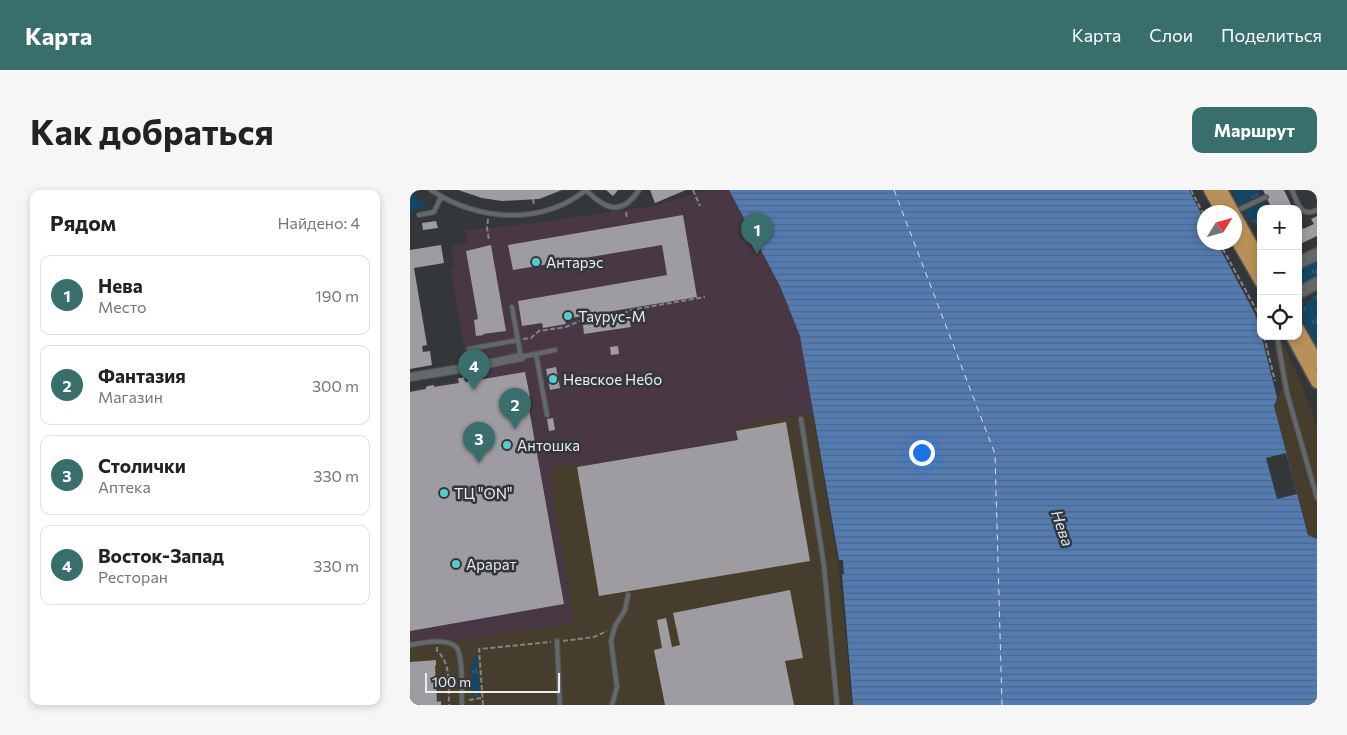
<!DOCTYPE html>
<html lang="ru">
<head>
<meta charset="utf-8">
<style>
	body { margin:0; font-family:Commissioner,sans-serif; background:#f6f6f6; color:#222 }
	.controls { position:absolute; right:15px; top:15px; display:grid; overflow:hidden; border-radius:10px; box-shadow:0 2px 8px #0003 }
	.controls button { width:45px; height:45px; display:grid; place-items:center; padding:0; border:0; border-bottom:1px solid #e0e0e0; background:#fff; color:#222; font:25px sans-serif }
	.compass { position:absolute; left:787px; top:15px; width:45px; height:45px; border-radius:50%; background:#fff; box-shadow:0 2px 8px #0003; rotate:53deg }
	.scale { position:absolute; left:15px; bottom:12px; width:135px; box-sizing:border-box; padding-left:5px; border:2px solid #eaecee; border-top:0; font-size:14px; line-height:18px; white-space:nowrap; color:#eaecee; -webkit-text-stroke:4px #33373a; paint-order:stroke }
	.you { position:absolute; left:511px; top:262px; width:18px; height:18px; margin:-12px; border:4px solid #fff; border-radius:50%; background:#1a73e8; box-shadow:0 0 0 8px #1a73e833 }
	.badge { display:grid; place-items:center; width:32px; height:32px; border-radius:50%; background:#386f6d; color:#fff; font-size:16px; font-weight:700 }
	.pin { position:absolute; translate:-50% -41px; filter:drop-shadow(0 1px 2px #0008) }
	.pin::after { content:''; position:absolute; top:26px; width:18px; height:15px; background:inherit; clip-path:polygon(0 0,100% 0,50% 100%) }
	.list { margin:0; padding:0; list-style:none }
	h2 { display:flex; justify-content:space-between; align-items:center; height:65px; margin:0; padding:0 20px; font-size:21px }
	h2 small { font-size:16px; font-weight:400; color:#767676 }
	.list li { display:grid; grid-template-columns:32px 1fr auto; gap:15px; align-items:center; box-sizing:border-box; height:80px; margin:0 10px 10px; padding:0 10px; border:1px solid #e0e0e0; border-radius:10px }
	.list b { display:block; font-size:19px; white-space:nowrap }
	.list p { margin:0; font-size:16px; white-space:nowrap; color:#767676 }
	.list em { font-size:16px; font-style:normal; color:#767676 }
	.icon { flex:none; width:28px; height:28px; fill:none; stroke:currentColor; stroke-width:2; stroke-linecap:round; stroke-linejoin:round }
	.map { position:relative; flex:none; width:907px; height:515px; overflow:hidden; border-radius:10px }
	header { display:flex; align-items:center; gap:30px; box-sizing:border-box; height:70px; padding:0 25px; background:#386f6d; color:#fff }
	header strong { font-size:24px }
	nav { display:flex; gap:28px; margin-inline-start:auto; font-size:18px }
	.intro { display:flex; align-items:center; justify-content:space-between; box-sizing:border-box; height:120px; padding:0 30px }
	h1 { margin:0; font-size:35px }
	.button { padding:12px 22px; border-radius:10px; background:#386f6d; color:#fff; font-size:18px; font-weight:700 }
	main { display:flex; gap:30px; padding:0 30px }
	aside { flex:1; background:#fff; border-radius:10px; box-shadow:0 2px 8px #0003 }
	.map>svg:first-child { display:block }
</style>
</head>
<body>
<header>
<strong>Карта</strong>
<nav><a>Карта</a><a>Слои</a><a>Поделиться</a></nav>
</header>
<div class="intro"><h1>Как добраться</h1><a class="button">Маршрут</a></div>
<main>
<aside>
<h2>Рядом<small>Найдено: 4</small></h2>
<ul class="list">
<li><span class="badge">1</span><div><b>Нева</b><p>Место</p></div><em>190 m</em></li>
<li><span class="badge">2</span><div><b>Фантазия</b><p>Магазин</p></div><em>300 m</em></li>
<li><span class="badge">3</span><div><b>Столички</b><p>Аптека</p></div><em>330 m</em></li>
<li><span class="badge">4</span><div><b>Восток-Запад</b><p>Ресторан</p></div><em>330 m</em></li>
</ul>
</aside>
<div class="map">
<svg width="907" height="515" viewBox="0 0 907 515">
	<defs>
		<pattern id="grass-tufts" width="24" height="20" patternUnits="userSpaceOnUse" patternTransform="scale(1.25)"><rect width="24" height="20" fill="#124766"/><path d="M3 7l-1-3M5 7V3M7 7l1-3M15 17l-1-3M17 17v-4M19 17l1-3" fill="none" stroke="#35627c"/></pattern>
		<pattern id="water-rules" width="6" height="5" patternUnits="userSpaceOnUse" patternTransform="scale(1.25)"><rect width="6" height="5" fill="#547cb1"/><path d="M0 2.5h6" fill="none" stroke="#4e6787"/></pattern>
	</defs>
	<rect width="100%" height="100%" fill="#33373a"/>
	<path fill="#493844" d="M298,0H319L370,96L390,146L404,224L377,227L326,241L328,250L167,277L161,273L139,278L164,433L0,458V200L59,189L41,78L45,77L41,56L57,53L55,40L117,34L243,16Z"/>
	<path fill="#463d2c" d="M873,152L892,196L907,236V349L899,345L864,215L872,199L864,154Z
		M403,224L429,378L442,515H0V458L164,433L139,278L161,273L167,277L327,250L326,241L347,231Z"/>
	<path fill="url(#grass-tufts)" d="M821,0H848L850,5L829,15Z
		M854,13L857,19H851V43L848,37L833,22Z
		M907,69V86L893,93L888,85V79Z
		M907,105V156C896,135 880,120 907,105Z
		M67,462L70,505L63,507L61,477Z"/>
	<path fill="#124766" d="M0,1L7,7L9,12L13,11L15,17L0,21Z"/>
	<path fill="url(#water-rules)" d="M319,0H779L794,29V52L807,53L844,122L848,132L867,208L864,216L898,345L907,349V515H443L432,384H434L433,370H429L390,146L370,96Z"/>
	<path fill="#33373a" d="M876,263L887,304L867,309L856,268Z"/>
	<g fill="none" stroke-linecap="round" stroke-linejoin="round">
		<path stroke="#d5e0f0" stroke-width="1" stroke-dasharray="6 5" stroke-linecap="butt" d="M484,0L585,264L592,515"/>
	</g>
	<path fill="#9e9ca1" d="M48,0H152L129,9L92,11L72,8Z
		M196,0H208L203,6Z
		M240,0H276L245,13Z
		M853,0H874L883,19H862Z
		M273,25L287,107L155,129L156,134L133,138L132,133L112,136L108,111L257,85L252,55L103,80L98,55Z
		M907,26V46L888,55V30L893,39L904,34L901,29Z
		M26,31L28,38L13,40L12,33Z
		M31,55L34,73L4,78L17,155L12,156L13,162L20,161L22,175L0,179V60Z
		M81,55L96,141L73,144L74,145L66,146L64,130L68,129L56,61Z
		M219,128L221,137L174,144L173,135Z
		M208,156L209,164L201,165L200,157Z
		M146,177L150,198L140,200L136,179Z
		M115,182L120,207L117,208L154,414L0,441V202L16,199V197L18,196L24,195V197L49,193L48,188H51L54,187L55,192Z
		M143,228L145,240L139,241L137,229Z
		M376,232L400,371L189,406L167,277L328,250L326,241Z
		M380,400L393,468L375,471L384,515H255L244,460L252,458L247,430L256,428L262,457L270,455L263,423Z
		M26,470V476H25L27,512L31,511V515H0V472Z"/>
	<g fill="none" stroke-linecap="round" stroke-linejoin="round">
		<g stroke="#515456" stroke-width="6">
			<path id="lane" d="M21,0C68,31 131,36 176,0
				M176,0C195,19 211,27 229,0
				M882,0C888,13 890,28 907,20
				M824,22L856,7
				M9,25L24,22L31,7
				M102,117L111,167L145,160
				M867,146L877,203L907,308
				M59,159L108,150
				M126,164L137,225
				M391,229L414,376L427,515
				M147,451L150,515
				M0,455C11,453 37,447 46,457C54,466 51,502 52,515
				M202,515L207,497L201,451L205,436L215,420L218,405"/>
		</g>
		<g stroke="#515456" stroke-width="10">
			<path id="street" d="M0,187L62,177L111,167"/>
		</g>
		<g stroke="#515456" stroke-width="14">
			<path id="secondary" d="M888,73L907,64
				M888,103L907,93"/>
		</g>
		<g stroke="#515456" stroke-width="15">
			<path id="primary" d="M800,0L812,22
				M811,0L823,22
				M824,24L851,72
				M824,45L851,92
				M888,139L907,172
				M882,146L907,192"/>
		</g>
		<path stroke="#818587" stroke-width="2" stroke-dasharray="5 2.5" stroke-linecap="butt" d="M283,0L290,16
			M781,0L794,25
			M0,3L3,0
			M123,9L124,16
			M216,22L217,28
			M78,29L77,38L79,50
			M809,52L847,121L851,131
			M854,146L865,191
			M113,149L121,148L129,141L156,137L172,130L215,123L220,120L295,107
			M153,451L184,447L197,441
			M27,457V461C42,474 38,496 39,515
			M59,510L71,508
			M73,515L69,459L141,452"/>
		<use href="#lane" stroke="#64686b" stroke-width="4"/>
		<use href="#street" stroke="#64686b" stroke-width="8"/>
		<use href="#secondary" stroke="#64686b" stroke-width="11"/>
		<use href="#primary" stroke="#b99057" stroke-width="12"/>
	</g>
	<g fill="#53cdc9" stroke="#33373a" stroke-width="2">
		<circle cx="126" cy="72" r="5"/>
		<circle cx="158" cy="126" r="5"/>
		<circle cx="143" cy="189" r="5"/>
		<circle cx="97" cy="255" r="5"/>
		<circle cx="34" cy="303" r="5"/>
		<circle cx="46" cy="374" r="5"/>
	</g>
	<g text-anchor="middle" dominant-baseline="central" stroke-width="5" stroke-linejoin="round" paint-order="stroke">
		<g font-size="15" fill="#eaecee" stroke="#33373a" text-anchor="start">
			<text x="136" y="72">Антарэс</text>
			<text x="168" y="126">Таурус-М</text>
			<text x="153" y="189">Невское Небо</text>
			<text x="107" y="255">Антошка</text>
			<text x="44" y="303">ТЦ "ON"</text>
			<text x="56" y="374">Арарат</text>
		</g>
		<g font-size="16" font-style="italic" fill="#d5e0f0" stroke="#33373a">
			<text transform="translate(653 338) rotate(71)">Нева</text>
		</g>
	</g>
</svg>
<div class="controls">
<button>+</button>
<button>−</button>
<button><svg class="icon" aria-label="locate" viewBox="0 0 24 24"><circle cx="12" cy="12" r="6"/><path d="M12 2v4M12 18v4M2 12h4M18 12h4"/></svg></button>
</div>
<svg class="compass" viewBox="-18 -18 36 36"><path d="M0-13l5 13h-10z" fill="#e53935"/><path d="M0 13l5-13h-10z" fill="#767676"/></svg>
<div class="scale">100 m</div>
<div class="you"></div>
<div class="pin badge" style="left:347px;top:64px">1</div>
<div class="pin badge" style="left:105px;top:239px">2</div>
<div class="pin badge" style="left:69px;top:273px">3</div>
<div class="pin badge" style="left:64px;top:200px">4</div>
</div>
</main>
</body>
</html>
